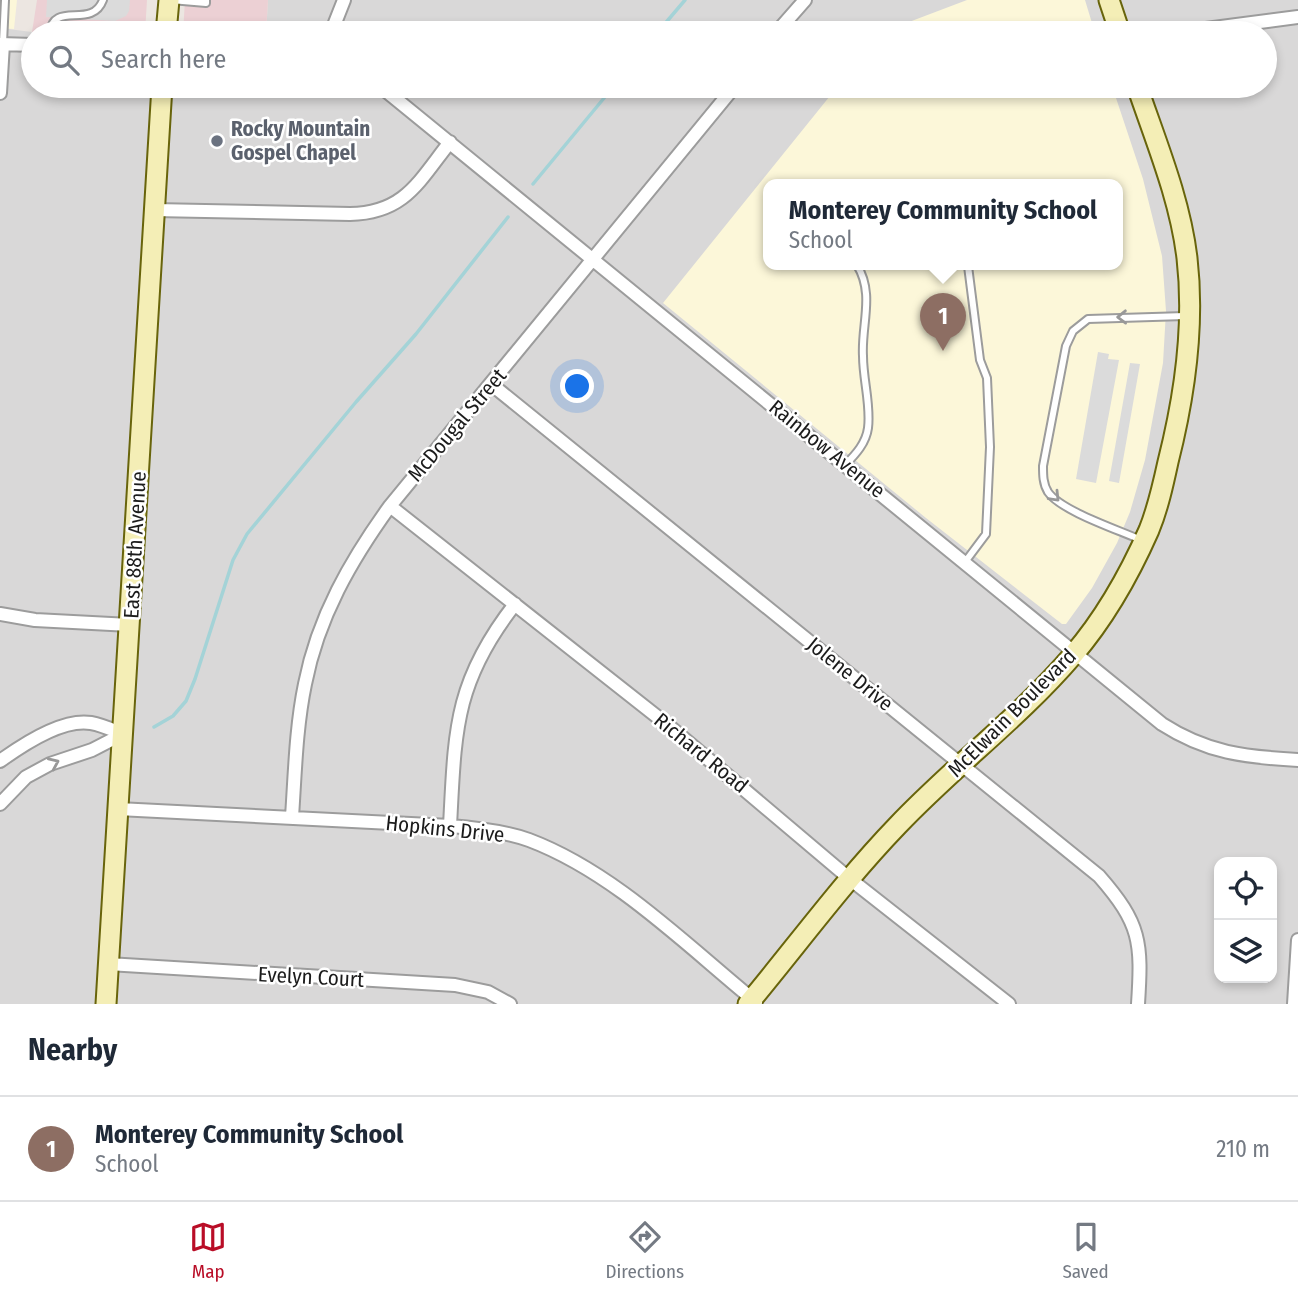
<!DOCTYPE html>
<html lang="en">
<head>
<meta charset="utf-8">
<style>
	body { margin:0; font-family:"Fira Sans Condensed",sans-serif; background:#f2f2f3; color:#1f2937 }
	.controls { position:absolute; right:21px; bottom:21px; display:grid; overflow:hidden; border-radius:14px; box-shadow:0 4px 10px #0003 }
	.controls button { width:63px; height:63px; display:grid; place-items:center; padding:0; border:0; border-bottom:2px solid #e0e1e3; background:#fff; color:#1f2937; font:35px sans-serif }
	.you { position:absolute; left:578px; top:387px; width:24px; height:24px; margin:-18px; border:5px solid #fff; border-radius:50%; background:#1a73e8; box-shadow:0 0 0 10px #1a73e833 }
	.badge { display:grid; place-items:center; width:46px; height:46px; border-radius:50%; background:#b90d27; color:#fff; font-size:23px; font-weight:700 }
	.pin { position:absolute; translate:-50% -58px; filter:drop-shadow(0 2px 4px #0008) }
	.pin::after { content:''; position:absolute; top:37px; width:24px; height:21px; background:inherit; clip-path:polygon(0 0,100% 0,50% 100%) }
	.popup { position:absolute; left:763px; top:179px; width:360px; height:91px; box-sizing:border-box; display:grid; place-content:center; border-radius:14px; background:#fff; filter:drop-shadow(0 2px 5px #0005); font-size:23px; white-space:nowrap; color:#747a83 }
	.popup b { font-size:26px; color:#1f2937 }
	.popup::after { content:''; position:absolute; left:50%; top:100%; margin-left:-14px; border:14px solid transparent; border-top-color:#fff }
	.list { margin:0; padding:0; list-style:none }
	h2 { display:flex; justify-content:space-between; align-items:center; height:91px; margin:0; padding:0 28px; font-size:30px }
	h2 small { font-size:23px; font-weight:400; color:#747a83 }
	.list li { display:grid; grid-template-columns:46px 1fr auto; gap:21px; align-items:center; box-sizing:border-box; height:105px; padding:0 28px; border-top:2px solid #e0e1e3 }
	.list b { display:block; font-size:26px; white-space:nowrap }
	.list p { margin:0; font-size:23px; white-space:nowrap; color:#747a83 }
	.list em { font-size:23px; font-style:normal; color:#747a83 }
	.icon { flex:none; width:38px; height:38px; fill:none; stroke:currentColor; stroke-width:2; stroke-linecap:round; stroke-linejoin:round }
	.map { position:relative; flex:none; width:1298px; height:1004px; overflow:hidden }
	.search { position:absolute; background:#fff; box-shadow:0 4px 10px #0003; left:21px; right:21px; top:21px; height:77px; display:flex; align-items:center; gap:18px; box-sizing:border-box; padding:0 24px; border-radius:38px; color:#747a83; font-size:26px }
	.sheet { height:196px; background:#fff }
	nav { display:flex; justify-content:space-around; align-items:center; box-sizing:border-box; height:98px; border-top:2px solid #e0e1e3; background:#fff; font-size:19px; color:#747a83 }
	nav a { display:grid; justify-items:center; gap:4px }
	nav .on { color:#b90d27 }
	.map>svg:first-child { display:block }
</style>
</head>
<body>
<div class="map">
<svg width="1298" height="1004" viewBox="0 0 1298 1004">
	<rect width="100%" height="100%" fill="#ece6e1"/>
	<path fill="#d9d8d8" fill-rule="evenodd" d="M268,0H1298V1004H0V28L32,32L135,33H33V86H1265V33H266ZM768,185H1118V265H768ZM1219,862H1272V978H1219Z"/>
	<path fill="#ecd0d4" d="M37,0H147L145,33L32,32Z
		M185,0H268L266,33H183Z"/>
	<path fill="#fcf7d9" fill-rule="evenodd" d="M0,0H17L14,29L0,28Z
		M967,0H1085L1095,33H880Z
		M838,86H1112L1143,179L1162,256L1166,311L1163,363L1145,460L1130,512L1117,543L1092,588L1066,624H1062L926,518L663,303ZM768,185H1118V265H768Z"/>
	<path fill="#dbdbdb" d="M47,0H130L129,11L126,16L115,21L46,17Z
		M1098,352L1109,354L1108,359L1119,360L1096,483L1076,479Z
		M1130,363L1140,364L1119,483L1109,481Z"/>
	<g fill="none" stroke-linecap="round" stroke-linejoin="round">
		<path stroke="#a4d3d7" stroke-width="3.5" d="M657,33L685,0
			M533,184L614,86
			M154,727L173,716L186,701L195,679L233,560L247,534L356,402L416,334L508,217"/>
		<g stroke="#9c9c9c" stroke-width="10">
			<path id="lane" d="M171,0L206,3V0
				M50,33C53,0 92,30 103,0
				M3,43L5,0
				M845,465C856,454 866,443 868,428C871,405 863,380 863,356C861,325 875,294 857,265
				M1141,540C1119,530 1061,511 1048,492C1043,484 1043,475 1043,466L1066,346L1073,331L1088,319L1185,316
				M965,562L986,534L990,447L987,378L980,360L968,266"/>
		</g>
		<g stroke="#9c9c9c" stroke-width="16">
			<path id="street" d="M331,33L344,0
				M776,33L805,0
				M1175,33L1298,17
				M0,44L33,45
				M380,86L1162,724C1207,753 1245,757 1298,760
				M0,93L3,44
				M154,210L350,214C405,213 419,181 450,142
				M491,384L1099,876C1141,924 1142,942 1138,1004
				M390,506L669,726L850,879L1009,1004
				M0,614L35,620L130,625
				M0,761C22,745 62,718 91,723C102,725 113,730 123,734
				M0,804L26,777L50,764L92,750L123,734
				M118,809L450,826C476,828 504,831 529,840C614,872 686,945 756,1002
				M292,817C295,773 296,727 305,684C318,617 351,560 390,506L735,86
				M450,826C455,731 454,682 515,604
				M108,964L455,985L488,992L510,1004
				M1294,1004L1298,940"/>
		</g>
		<g stroke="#68640b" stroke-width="23">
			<path id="secondary" d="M1109,0L1120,33
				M166,33L169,0
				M106,1004L162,86
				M748,1004C798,944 844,881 898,825C954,766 1020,717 1073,655C1104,619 1130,573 1149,530C1158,508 1163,485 1168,462C1185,395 1195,327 1187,258C1180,199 1156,142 1137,86"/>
		</g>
		<use href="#lane" stroke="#fff" stroke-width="6"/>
		<use href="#street" stroke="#fff" stroke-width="12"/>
		<use href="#secondary" stroke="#f4eeb6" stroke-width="19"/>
	</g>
	<defs><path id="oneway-chevron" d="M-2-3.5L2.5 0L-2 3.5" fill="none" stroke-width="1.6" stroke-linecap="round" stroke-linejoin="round" transform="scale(1.75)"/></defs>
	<g stroke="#989898">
		<use href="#oneway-chevron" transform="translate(1122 317) rotate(179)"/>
		<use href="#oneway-chevron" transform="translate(1055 497) rotate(46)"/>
		<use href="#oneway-chevron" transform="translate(54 763) rotate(-24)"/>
	</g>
	<circle fill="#6b7280" stroke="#fff" stroke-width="2.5" cx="217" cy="141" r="7"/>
	<g text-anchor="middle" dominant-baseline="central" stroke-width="5" stroke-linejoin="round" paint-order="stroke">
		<g font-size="21" font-weight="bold" fill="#5b616d" stroke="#fff" text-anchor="start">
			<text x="231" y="129">Rocky Mountain<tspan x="231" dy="24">Gospel Chapel</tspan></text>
		</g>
		<g font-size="21" fill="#1b1b1b" stroke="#fff">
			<text transform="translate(457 425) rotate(-50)">McDougal Street</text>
			<text transform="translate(827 449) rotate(39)">Rainbow Avenue</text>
			<text transform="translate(135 545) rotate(-87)">East 88th Avenue</text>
			<text transform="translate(850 674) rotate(39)">Jolene Drive</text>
			<text transform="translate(1012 713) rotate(-45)">McElwain Boulevard</text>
			<text transform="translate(701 753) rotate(39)">Richard Road</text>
			<text transform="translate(445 829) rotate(6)">Hopkins Drive</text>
			<text transform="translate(311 977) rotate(3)">Evelyn Court</text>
		</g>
	</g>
</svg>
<div class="controls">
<button><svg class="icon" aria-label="locate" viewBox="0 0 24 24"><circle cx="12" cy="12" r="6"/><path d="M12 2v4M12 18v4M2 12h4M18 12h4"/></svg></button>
<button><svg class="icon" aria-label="layers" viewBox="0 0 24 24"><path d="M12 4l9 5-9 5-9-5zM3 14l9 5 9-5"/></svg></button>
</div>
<div class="you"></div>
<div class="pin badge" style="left:943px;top:351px;background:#8d6e63">1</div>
<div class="popup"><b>Monterey Community School</b>School</div>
<div class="search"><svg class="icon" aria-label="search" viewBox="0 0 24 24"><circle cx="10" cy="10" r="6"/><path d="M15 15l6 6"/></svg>Search here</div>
</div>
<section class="sheet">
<h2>Nearby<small></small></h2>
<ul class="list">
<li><span class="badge" style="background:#8d6e63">1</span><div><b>Monterey Community School</b><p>School</p></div><em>210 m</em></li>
</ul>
</section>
<nav>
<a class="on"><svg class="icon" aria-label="map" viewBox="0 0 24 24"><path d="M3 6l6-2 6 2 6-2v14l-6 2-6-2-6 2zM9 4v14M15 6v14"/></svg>Map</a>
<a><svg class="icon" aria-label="directions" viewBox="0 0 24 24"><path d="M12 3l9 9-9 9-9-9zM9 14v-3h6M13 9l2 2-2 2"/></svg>Directions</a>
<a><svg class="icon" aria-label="saved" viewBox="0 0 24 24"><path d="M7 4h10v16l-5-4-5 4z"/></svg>Saved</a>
</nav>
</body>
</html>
